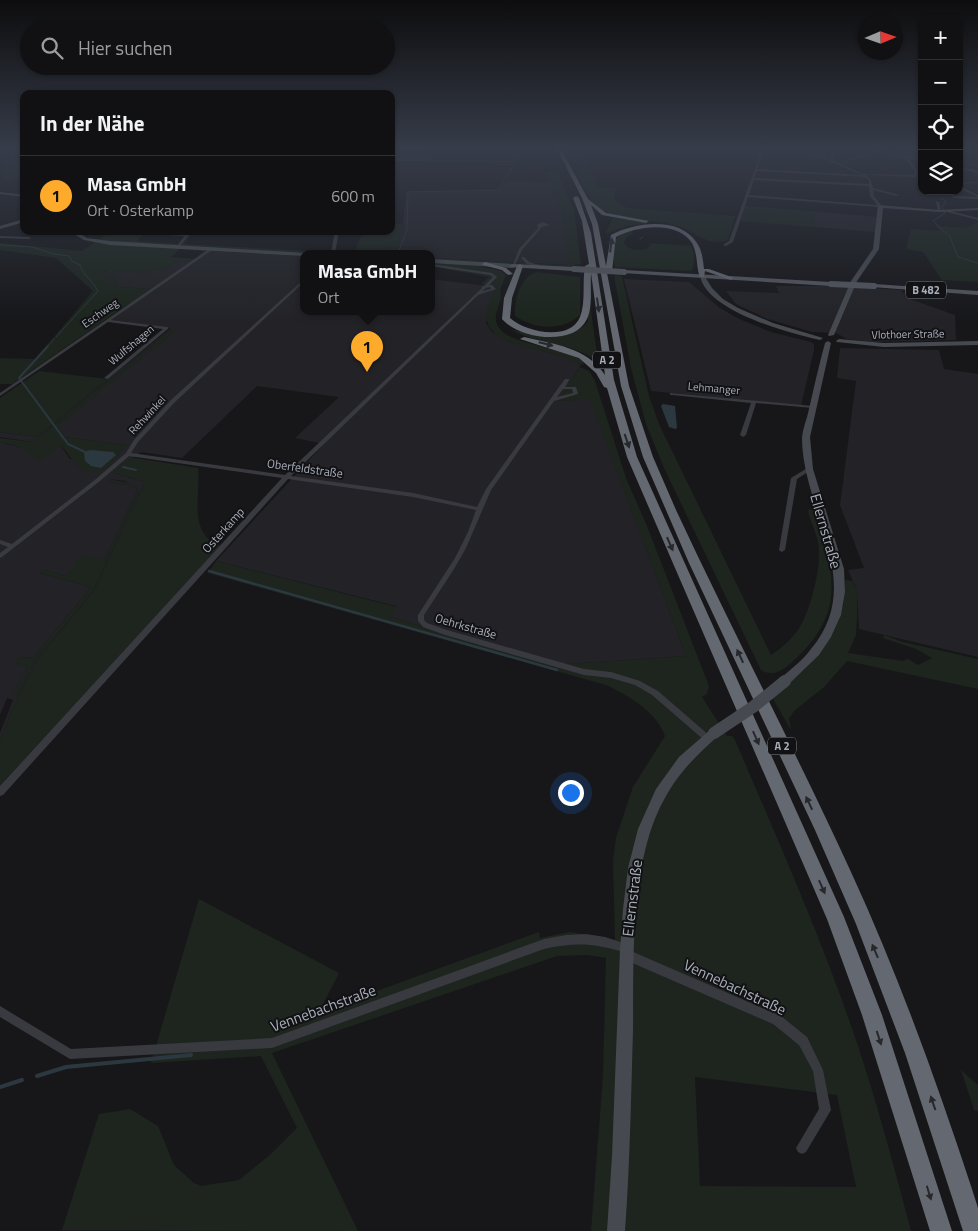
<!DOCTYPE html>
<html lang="de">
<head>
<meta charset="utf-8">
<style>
	body { margin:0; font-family:"Titillium Web",sans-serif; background:#1e1f22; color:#f1f3f6 }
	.controls { position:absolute; right:15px; top:15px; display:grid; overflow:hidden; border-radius:10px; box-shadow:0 1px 4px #0004 }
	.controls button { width:45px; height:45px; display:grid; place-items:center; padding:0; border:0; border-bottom:1px solid #303134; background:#111114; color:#f1f3f6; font:25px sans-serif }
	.compass { position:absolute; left:858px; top:15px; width:45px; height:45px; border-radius:50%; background:#111114; box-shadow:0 1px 4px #0004; rotate:88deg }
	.you { position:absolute; left:570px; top:792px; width:18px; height:18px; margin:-12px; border:4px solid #fff; border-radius:50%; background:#1a73e8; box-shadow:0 0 0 8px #1a73e833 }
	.badge { display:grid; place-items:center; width:32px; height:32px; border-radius:50%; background:#feab2b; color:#111; font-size:16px; font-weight:700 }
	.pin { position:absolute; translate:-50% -41px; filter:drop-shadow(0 1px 2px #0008) }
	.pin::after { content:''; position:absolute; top:26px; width:18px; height:15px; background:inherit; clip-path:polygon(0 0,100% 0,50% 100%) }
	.popup { position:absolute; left:300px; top:250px; width:135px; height:65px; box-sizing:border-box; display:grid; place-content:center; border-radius:10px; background:#111114; filter:drop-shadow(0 1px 4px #0005); font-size:16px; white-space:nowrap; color:#9c9da0 }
	.popup b { font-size:19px; color:#f1f3f6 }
	.popup::after { content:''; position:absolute; left:50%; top:100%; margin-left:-10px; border:10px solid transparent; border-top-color:#111114 }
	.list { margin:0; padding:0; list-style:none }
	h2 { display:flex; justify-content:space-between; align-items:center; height:65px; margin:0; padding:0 20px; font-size:21px }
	h2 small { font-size:16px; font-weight:400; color:#9c9da0 }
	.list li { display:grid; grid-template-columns:32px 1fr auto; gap:15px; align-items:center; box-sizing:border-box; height:80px; padding:0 20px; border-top:1px solid #303134 }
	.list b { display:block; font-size:19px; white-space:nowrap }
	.list p { margin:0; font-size:16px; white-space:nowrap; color:#9c9da0 }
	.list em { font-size:16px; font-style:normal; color:#9c9da0 }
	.icon { flex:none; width:28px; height:28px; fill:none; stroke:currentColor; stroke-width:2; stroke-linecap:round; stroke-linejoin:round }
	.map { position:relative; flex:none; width:978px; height:1231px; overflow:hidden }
	.search { position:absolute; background:#111114; box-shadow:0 1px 4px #0004; left:20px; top:20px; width:375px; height:55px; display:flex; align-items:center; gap:12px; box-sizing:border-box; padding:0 18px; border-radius:28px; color:#9c9da0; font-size:19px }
	.panel { position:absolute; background:#111114; box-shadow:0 1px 4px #0004; left:20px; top:90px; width:375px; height:145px; border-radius:10px }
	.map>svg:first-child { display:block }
</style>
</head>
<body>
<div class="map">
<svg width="978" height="1231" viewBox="0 0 978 1231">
	<rect width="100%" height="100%" fill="#17171a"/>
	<path fill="#232327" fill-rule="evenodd" d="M507,180L550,183L562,210L570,265L431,258V253H396L403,224L406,191L497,190L500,189Z
		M813,211L877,217L876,232L815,227Z
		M211,251L303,256V311H431V279L495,287L497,289L486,323L492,332L509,342L570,358L581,365L558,401L590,399L686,656L568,664L563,669L391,617L396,606L216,561L324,444L295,438L339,397L257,386L182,458L141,452L113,473L145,482L94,591L38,659L12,709L0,742V733L13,700L7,698L0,715V442L23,448L33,454L60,445L70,459L118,456L125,445L65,437L57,426L176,330H171L33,442L0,437V432L37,437L171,328L111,320L132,305L100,302V275L131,255L198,259ZM132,255L192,259H181L164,270L155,269L147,273ZM103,275L115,278V283L118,287L149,289L101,301L112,289ZM110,479L125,481L139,491L93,591L36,659L17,696L13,694L28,666L16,663L20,657L33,658L91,587L40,573L44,570L66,576L105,558L137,490L133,486L109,481Z
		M624,279L689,282L720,308L737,318L771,332L811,342L814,344V350L801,406L651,391Z
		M776,286H832L901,290L907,298L955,315L956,340L874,342L847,339L836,333L812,332L767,319L736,304L726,291L779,293Z
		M840,348L939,350L944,369L978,374V657L859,629L857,591L848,570L864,568L840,505L856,381L837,378Z"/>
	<path fill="#1d251e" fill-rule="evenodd" d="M391,149H429L431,161H391Z
		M576,158L585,160L599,187L616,188L614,199L627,208L735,216L728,240C707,248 695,230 675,225C654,219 618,222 600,209C588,200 578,173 570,159Z
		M24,160V177L5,181L2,172L5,162Z
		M549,171L557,172L574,209L581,264L574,265L573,271L476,266L502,271L506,275L500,290C504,301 492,313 497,324C504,344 556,347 575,355L583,361L584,365C575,363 565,357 555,354C529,347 476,343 488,305C491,298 492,293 497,288L481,284L489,277L431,266V258L569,265L562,210L545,173Z
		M744,206L813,211L815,227L740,221Z
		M613,218L649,223L626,226L605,234Z
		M978,222V282L942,280L923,252L906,249L911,229L940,231L936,226L967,228Z
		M391,224H403L396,253H354L363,231H391Z
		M630,230L634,233L627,237L624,243C629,251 638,250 646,249L652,243L691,246C695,254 696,263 691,271L615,267C610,247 611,238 630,230Z
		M88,231L145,233L137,241L178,244L187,231H194L184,244L345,253H303V256L211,251L198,259H194L204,251L180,249L171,257L193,259H181L164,270L155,269L147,273L107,270L100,275L112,289L102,275L117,276L116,279H121L115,283L118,287L150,289L12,384H0V358L35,359L93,291L56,258L0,250V243L82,251L107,234Z
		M537,272L580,277V315C562,332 534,329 515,316C514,301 520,276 537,272Z
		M618,275L622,277L649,396L659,424L771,655C781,649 795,636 801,625C811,607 820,571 819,550C819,536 810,524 808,510L815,508C833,573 849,612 791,663C782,671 773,677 761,670L664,468L646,424L631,368L614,276Z
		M588,303H590L598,362C573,342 539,345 511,330C518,330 526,334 534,335C548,336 580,335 588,321Z
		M171,330H176L58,426L65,437L126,445L118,456L103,470C76,477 76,460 60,445L37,462C29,448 15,445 0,442V438L33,442Z
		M580,367L589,371L595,381L626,478L647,526L709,686L707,694L702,697L727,736H732L735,740C774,831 815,923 848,1017C873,1087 892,1159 911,1231H591L603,1076L606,958L588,955L557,956L272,1053L358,1231L62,1230L99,1114L130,1109L158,1126L174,1165L194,1183L201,1186L239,1180L271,1154L297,1128L261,1056L151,1063L199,899L339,973L319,1012L539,932L540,938L570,932L615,940L613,861L616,838L633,787L665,736C656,711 629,696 606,685L208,573L216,561L397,607L391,617L563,669L568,664L686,656L590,400L557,401ZM695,1077L837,1095L856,1187L700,1186Z
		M39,371L108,379L37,437L0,432V398Z
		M135,458L198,468C201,495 187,533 220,546L0,786V742L12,709L38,659L94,591L145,482L113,473L126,461Z
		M110,479L134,484L139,491L93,591L36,659L17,696L12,695L28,666L15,663L20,657L33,658L91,587L40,573L44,570L66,576L80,557L105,558L137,490L132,486L108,481Z
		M845,580L852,581L857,591V618L856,635L848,653L903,661L908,659L918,665L932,658L916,649L883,638L884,635L903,642L978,659V689L847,661L824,687L794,711L789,719L791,730L772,697C811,667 847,633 845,580Z
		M961,1070L978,1085V1111L974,1110Z"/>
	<path fill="#2c383f" d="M663,404L675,406L677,428L675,429L669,427L661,406Z
		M90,450L113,452L116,455L101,468L91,466L85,461L84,452Z"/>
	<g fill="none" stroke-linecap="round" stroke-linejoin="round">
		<path stroke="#2c383f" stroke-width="1" d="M959,149L978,153
			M978,164L969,165L978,177
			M959,184L978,182
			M929,191L935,194
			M941,198L946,201L942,208L945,213L933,221L950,237L958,257L978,263
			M640,239L643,237
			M0,245L32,247L54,254L69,256L72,261L80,265C83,275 93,281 98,291L56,337
			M398,253L407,230L408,192L498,190L524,149
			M47,347L54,339"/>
		<path stroke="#2c383f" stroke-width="2" d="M48,346L19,378L68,444L85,452
			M123,467L136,470"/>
		<path stroke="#2c383f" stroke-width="2.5" d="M209,571L557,670"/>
		<path stroke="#2c383f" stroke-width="4" d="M37,1076L66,1067L191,1055
			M0,1087L22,1080"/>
		<path fill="#383a3f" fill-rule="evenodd" d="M762,149H764L757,169L861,175L802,149H805L830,160L832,158L829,149H831L834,158L832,160L839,163L881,149H885L907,156L922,159V161L908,158L917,171L916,177L866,175L871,180L873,188L899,195L897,196L873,190L874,196L882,206L880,207L748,197L733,242L726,246H724V244L729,241ZM883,150L905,158L915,171L914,175L863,174L840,164ZM757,171L865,177L869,180V184L754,178ZM754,180L869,186L870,196L877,205L749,195Z
			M391,159L514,161L515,162L391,161Z
			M959,167L978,171V173L959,169Z
			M959,186L978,195V197L959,188Z
			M952,196L978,197V199L953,198Z
			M936,201L939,202L941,212L938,211Z
			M947,210L978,218V220L947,212Z
			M542,222L550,225L542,227L522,250L514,267H512L519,249L539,227H537V225Z
			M146,231L186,234L188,231H192L179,247L177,246L185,236L150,234Z
			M335,231H339L335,253H331Z
			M0,236L29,237L31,238L29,239L0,238Z
			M212,247L215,248L111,320L167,327L169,328L108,379L104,378L163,329L108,322L0,396V393Z
			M522,257H524L529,262L546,267L544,268L527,264L522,259Z
			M431,264L492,273L497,277L489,285H492L496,289L478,295L291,476L413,493L477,507L486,489L559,387L565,379H569V380L565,387H576L578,394L554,401L491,490L466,548L454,569L424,615V620L427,623L447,630L584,669L611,672L640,681L658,691L710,736L711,738L710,740L707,741L704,740L652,695L635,685L611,678L584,675L445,635L423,627L418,621V615L455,558L468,532L476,510L413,497L288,479L3,795L0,796V786L282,478L129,456L100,481L2,557L0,558V553L8,547L0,544V540L12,544L96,479L126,453L134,440L171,400L303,280V283L175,402L138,442L131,453L285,475L482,288V286H484L493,277L490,275L431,266ZM490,287L491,289L482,291L486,288ZM563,389H572L573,393L557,397Z
			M670,393L813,406L815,407L813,408L756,403L746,435L743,437L740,435L751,403L672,395H670Z
			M809,467L811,468V470L797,479L785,550L782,552L780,551L779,550L791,478Z
			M586,934L605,937L630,945L632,948L631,951L781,1016L807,1037L823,1070L831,1110L806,1152L802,1154L798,1152L796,1148L819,1109L813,1071L799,1045L773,1024L623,959L622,955L623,952C595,943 573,942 544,949L272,1048L70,1059L0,1017V1006L71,1049L272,1038L544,939L566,935Z"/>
		<path fill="#46494f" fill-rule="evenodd" d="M0,192L24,195V197L0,194Z
			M878,205L940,210L978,208V210L940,212L883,208L879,249L857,281L834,335L829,336L828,335L851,281L873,249Z
			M24,219V222L0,229V226Z
			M69,231H75L87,238L110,241L305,253H303V256L110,245L84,240Z
			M431,259L513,264L516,266L513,268L431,263Z
			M700,275H704L712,288L723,299L738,308L773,323L823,338L820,340C789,333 705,311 700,275Z
			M839,339L884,343L978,341V345L884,347L837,342L836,341Z
			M828,341L831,343L810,437L813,469L844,569L845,592L841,615L831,637L819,655L789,684H781L780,681L781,678C791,669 803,660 811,649C867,582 803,512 802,439C802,430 807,419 809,409C814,387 819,365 825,343Z
			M714,728L718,730L720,733L718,736C697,755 680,771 666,796C629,859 634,958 633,1030C631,1097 630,1164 625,1231H607L612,1156L620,950L623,909L628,868L638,829L656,789L679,757L710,730Z"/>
		<path fill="#54575e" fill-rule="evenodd" d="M513,264L574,267L577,269L574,271L511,267L510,266Z
			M624,270L831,282L834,284L831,286L622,273V271Z
			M874,284L978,291V295L872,287V285Z"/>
		<path fill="#646870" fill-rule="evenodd" d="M557,149H561L588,199L606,213L649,221L646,223L602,215L591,205L598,224L606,266L611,235C635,222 680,216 697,243C702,250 703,260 704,269H709L734,278L731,280L705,271L704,277H700C696,267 698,254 692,243C677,220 636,226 616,237L612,271L607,273L629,386L653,457L676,510C733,632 795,750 851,872C898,974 936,1080 971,1186L978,1208V1231H963L905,1053L856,924L815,830L689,563L643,457L621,386L592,224L582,198Z
			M576,196L579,198L591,233L614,380L637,457L844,917L882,1015L952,1231H930L862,1015L827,919L627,457L607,388L604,387L596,373L579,358L520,339L524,337C553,344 587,347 605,375L591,273C590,287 593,306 587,319C574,347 519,339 502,319L504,298L517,266L520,264L523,266L512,298L510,318C525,332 570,342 580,317C586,302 582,282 585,266L589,264L582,221L573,198Z
			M485,262L506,268L513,274L508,275L502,270L483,265L482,264Z"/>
		<path stroke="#4b4e54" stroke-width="1" stroke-dasharray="2.5 2.5" stroke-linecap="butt" d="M968,149L978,151"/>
		<path stroke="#46494f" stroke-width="12" d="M714,733L753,707L785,681"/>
		<path stroke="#54575e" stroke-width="6" d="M574,269L624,272
			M831,284L874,286"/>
	</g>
	<defs><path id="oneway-solid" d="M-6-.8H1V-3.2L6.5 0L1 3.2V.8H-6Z" transform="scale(1.25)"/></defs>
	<g fill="#26282c">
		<use href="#oneway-solid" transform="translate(611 245) rotate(-83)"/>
		<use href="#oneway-solid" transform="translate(598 305) rotate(82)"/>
		<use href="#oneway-solid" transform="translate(546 344) rotate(14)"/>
		<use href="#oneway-solid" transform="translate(627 441) rotate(71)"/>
		<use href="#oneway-solid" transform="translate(670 544) rotate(66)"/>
		<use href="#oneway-solid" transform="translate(740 656) rotate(-115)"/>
		<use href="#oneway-solid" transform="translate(756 738) rotate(66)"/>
		<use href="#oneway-solid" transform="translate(809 803) rotate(-115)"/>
		<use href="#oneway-solid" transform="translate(822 887) rotate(66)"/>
		<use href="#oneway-solid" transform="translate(875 951) rotate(-113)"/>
		<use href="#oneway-solid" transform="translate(879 1038) rotate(72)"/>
		<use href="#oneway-solid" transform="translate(933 1103) rotate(-109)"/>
		<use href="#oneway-solid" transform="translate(929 1193) rotate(73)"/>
	</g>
	<linearGradient id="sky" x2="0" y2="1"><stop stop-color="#0d0d0e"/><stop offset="0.46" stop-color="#363c49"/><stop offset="1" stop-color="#363c49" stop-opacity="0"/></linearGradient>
	<rect width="978" height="321" fill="url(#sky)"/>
	<g text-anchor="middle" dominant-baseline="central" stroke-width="4" stroke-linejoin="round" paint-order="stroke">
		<g fill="#121215" stroke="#7c8088" stroke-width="1">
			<rect x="906" y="281.5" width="40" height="17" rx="4"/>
			<rect x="593" y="351.5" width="28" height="17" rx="4"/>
			<rect x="768" y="737.5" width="28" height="17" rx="4"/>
		</g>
		<g font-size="11" font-weight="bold" fill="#a9afba">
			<text x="926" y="290">B 482</text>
			<text x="607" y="360">A 2</text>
			<text x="782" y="746">A 2</text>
		</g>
		<g font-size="11" fill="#a9afba" stroke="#121215">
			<text transform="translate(100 313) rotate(-35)">Eschweg</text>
			<text transform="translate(908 334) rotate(-1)">Vlothoer Straße</text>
			<text transform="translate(131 345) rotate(-40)">Wulfshagen</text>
			<text transform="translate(714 388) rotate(5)">Lehmanger</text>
			<text transform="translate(147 415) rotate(-47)">Rehwinkel</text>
		</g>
		<g font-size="12" fill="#a9afba" stroke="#121215">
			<text transform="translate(305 468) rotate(8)">Oberfeldstraße</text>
			<text transform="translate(223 530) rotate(-48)">Osterkamp</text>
			<text transform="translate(466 626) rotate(16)">Oehrkstraße</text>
		</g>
		<g font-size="15" fill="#a9afba" stroke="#121215">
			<text transform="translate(826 531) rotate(74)">Ellernstraße</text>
			<text transform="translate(632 898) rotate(-83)">Ellernstraße</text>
			<text transform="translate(735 987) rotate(25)">Vennebachstraße</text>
			<text transform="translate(323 1008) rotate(-20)">Vennebachstraße</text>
		</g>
	</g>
</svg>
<div class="controls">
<button>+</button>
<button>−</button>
<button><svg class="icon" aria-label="locate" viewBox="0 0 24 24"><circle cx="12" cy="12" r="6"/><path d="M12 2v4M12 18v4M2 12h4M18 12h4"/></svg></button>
<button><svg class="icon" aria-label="layers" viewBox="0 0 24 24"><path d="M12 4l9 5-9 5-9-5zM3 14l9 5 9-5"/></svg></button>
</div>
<svg class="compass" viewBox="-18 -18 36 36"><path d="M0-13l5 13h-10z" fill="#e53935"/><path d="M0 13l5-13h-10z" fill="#9c9da0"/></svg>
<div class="you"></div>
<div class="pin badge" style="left:367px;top:372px">1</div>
<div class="popup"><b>Masa GmbH</b>Ort</div>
<div class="search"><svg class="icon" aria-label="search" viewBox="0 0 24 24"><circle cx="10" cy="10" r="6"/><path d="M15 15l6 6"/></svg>Hier suchen</div>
<section class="panel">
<h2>In der Nähe<small></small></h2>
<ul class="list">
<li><span class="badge">1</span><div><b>Masa GmbH</b><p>Ort · Osterkamp</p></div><em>600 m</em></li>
</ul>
</section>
</div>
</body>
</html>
